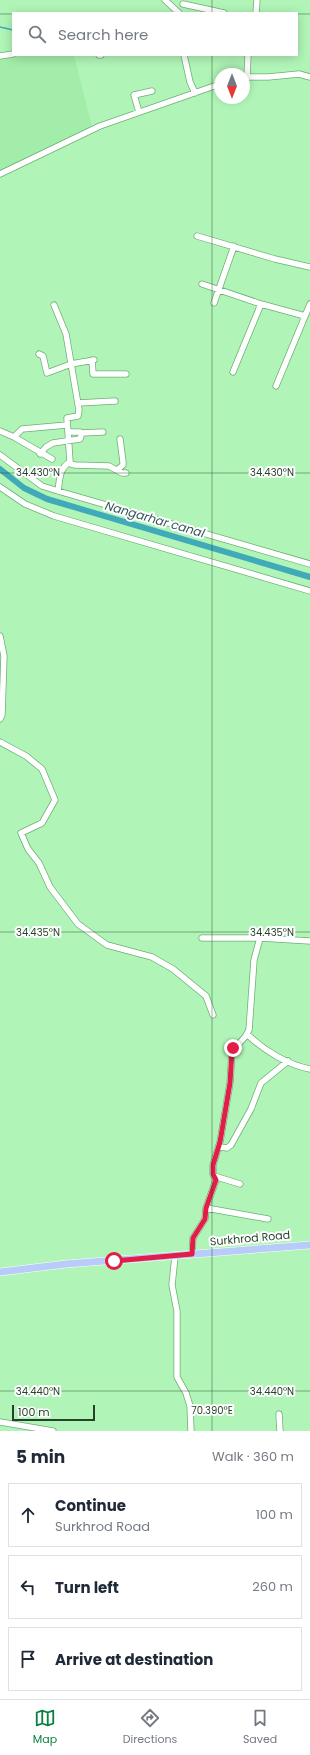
<!DOCTYPE html>
<html lang="en">
<head>
<meta charset="utf-8">
<style>
	body { margin:0; font-family:Poppins,sans-serif; background:#f2f2f3; color:#1f2937 }
	.compass { position:absolute; left:214px; top:68px; width:36px; height:36px; border-radius:50%; background:#fff; box-shadow:0 2px 10px #0003; rotate:180deg }
	.scale { position:absolute; left:12px; bottom:10px; width:83px; box-sizing:border-box; padding-left:4px; border:2px solid #27422a; border-top:0; font-size:11px; line-height:14px; white-space:nowrap; color:#27422a; -webkit-text-stroke:3px #fff; paint-order:stroke }
	.stop { position:absolute; width:12px; height:12px; margin:-9px; border:3px solid #e11d48; border-radius:50%; background:#fff }
	.stop.end { background:#e11d48; border-color:#fff; box-shadow:0 1px 4px #0008 }
	.list { margin:0; padding:0; list-style:none }
	h2 { display:flex; justify-content:space-between; align-items:center; height:52px; margin:0; padding:0 16px; font-size:17px }
	h2 small { font-size:13px; font-weight:400; color:#747a83 }
	.list li { display:grid; grid-template-columns:26px 1fr auto; gap:12px; align-items:center; box-sizing:border-box; height:64px; margin:0 8px 8px; padding:0 8px; border:1px solid #e0e1e3; border-radius:0px }
	.list b { display:block; font-size:15px; white-space:nowrap }
	.list p { margin:0; font-size:13px; white-space:nowrap; color:#747a83 }
	.list em { font-size:13px; font-style:normal; color:#747a83 }
	.icon { flex:none; width:22px; height:22px; fill:none; stroke:currentColor; stroke-width:2; stroke-linecap:round; stroke-linejoin:round }
	.map { position:relative; flex:none; width:310px; height:1431px; overflow:hidden }
	.search { position:absolute; background:#fff; box-shadow:0 2px 10px #0003; left:12px; right:12px; top:12px; height:44px; display:flex; align-items:center; gap:10px; box-sizing:border-box; padding:0 14px; border-radius:0px; color:#747a83; font-size:15px }
	.sheet { height:268px; background:#fff }
	nav { display:flex; justify-content:space-around; align-items:center; box-sizing:border-box; height:56px; border-top:1px solid #e0e1e3; background:#fff; font-size:11px; color:#747a83 }
	nav a { display:grid; justify-items:center; gap:2px }
	nav .on { color:#0b8043 }
	.map>svg:first-child { display:block }
</style>
</head>
<body>
<div class="map">
<svg width="310" height="1431" viewBox="0 0 310 1431">
	<rect width="100%" height="100%" fill="#b0f5b7"/>
	<path fill="#a2eda9" d="M13,51V55H74L93,131L0,176V53Z"/>
	<g fill="none" stroke-linecap="round" stroke-linejoin="round">
		<path stroke="#40aab8" stroke-width="1.5" d="M0,27L13,30"/>
		<path stroke="#40aab8" stroke-width="6" d="M0,469L24,488L47,499L310,577"/>
		<g stroke="#6daf74" stroke-width="7">
			<path id="minor" d="M165,0L179,13
				M183,4L224,13
				M256,13L257,0
				M99,55H101
				M184,55L190,82L195,93
				M0,56L13,54
				M247,76L248,55
				M244,77H268L299,74L310,77
				M139,112L134,95L152,91
				M0,174L100,126L220,84
				M197,236L275,259L310,267
				M202,284L261,304L305,316
				M214,303L234,246
				M54,305L66,334L79,410L78,416L67,418L70,462C59,468 60,479 58,491
				M39,354L43,356L47,373L71,364L94,360
				M92,360L93,374H126
				M233,372L261,304
				M276,386L310,304
				M78,403L115,401
				M0,431L14,437L52,459
				M68,432H80L82,433
				M14,437L22,429L67,425
				M40,454L46,447L53,443L80,439L82,433L103,432
				M0,455L42,486L58,491L310,564
				M70,462L71,464L75,465L109,466L122,473H126
				M117,470L123,465V462L120,439
				M0,487L25,504L54,516L310,591
				M0,636L4,656L2,715L0,719
				M0,742L26,756L42,769L55,800L42,823L21,833L28,849L39,863L50,887L78,924L107,945L152,957L173,969L206,996L213,1015
				M202,938H260L310,941
				M247,1034C263,1050 288,1065 310,1069
				M220,1147L227,1148L231,1145L251,1109L261,1083L288,1061
				M214,1176L240,1184
				M206,1208L268,1219
				M192,1254L193,1238L205,1219L206,1208L216,1180L213,1174V1165L220,1142L230,1083L232,1051L245,1037L249,1030L254,960L260,938
				M175,1256L172,1285L177,1311V1377L186,1393L190,1406L191,1431
				M279,1414L280,1431
				M0,1422L53,1431"/>
		</g>
		<g stroke="#fff" stroke-width="8">
			<path id="major" d="M0,1272L66,1264L310,1245"/>
		</g>
		<use href="#minor" stroke="#fff" stroke-width="5.5"/>
		<use href="#major" stroke="#b9cbf8" stroke-width="7"/>
	</g>
	<g fill="none" stroke-linecap="round" stroke-linejoin="round">
		<path stroke="#e11d48" stroke-width="5" d="M114,1261L192,1254L193,1238L205,1219L206,1208L216,1180L213,1174V1165L220,1142L230,1083L232,1051L233,1048"/>
	</g>
	<path fill="none" stroke="#27422a" stroke-width="1" stroke-opacity="0.45" d="M212,0V13M0,14H13M297,14H310M212,55V1431M0,473H310M0,932H310M0,1391H310"/>
	<g text-anchor="middle" dominant-baseline="central" stroke-width="4" stroke-linejoin="round" paint-order="stroke">
		<g font-size="11" fill="#27422a" stroke="#fff">
			<text transform="translate(250 1238) rotate(-5)">Surkhrod Road</text>
		</g>
		<g font-size="12" font-style="italic" fill="#345559" stroke="#fff">
			<text transform="translate(155 519) rotate(16)">Nangarhar canal</text>
		</g>
	</g>
	<g font-size="10" text-anchor="middle" fill="#27422a" stroke="#fff" stroke-width="4" stroke-linejoin="round" paint-order="stroke">
		<text x="272" y="476">34.430°N</text>
		<text x="38" y="476">34.430°N</text>
		<text x="272" y="936">34.435°N</text>
		<text x="38" y="936">34.435°N</text>
		<text x="272" y="1395">34.440°N</text>
		<text x="38" y="1395">34.440°N</text>
		<text x="212" y="1414">70.390°E</text>
	</g>
</svg>
<svg class="compass" viewBox="-18 -18 36 36"><path d="M0-13l5 13h-10z" fill="#e53935"/><path d="M0 13l5-13h-10z" fill="#747a83"/></svg>
<div class="scale">100 m</div>
<div class="stop" style="left:114px;top:1261px"></div>
<div class="stop end" style="left:233px;top:1048px"></div>
<div class="search"><svg class="icon" aria-label="search" viewBox="0 0 24 24"><circle cx="10" cy="10" r="6"/><path d="M15 15l6 6"/></svg>Search here</div>
</div>
<section class="sheet">
<h2>5 min<small>Walk · 360 m</small></h2>
<ul class="list">
<li><svg class="icon" aria-label="ahead" viewBox="0 0 24 24"><path d="M12 20V5M6 11l6-6 6 6"/></svg><div><b>Continue</b><p>Surkhrod Road</p></div><em>100 m</em></li>
<li><svg class="icon" aria-label="left" viewBox="0 0 24 24"><path d="M17 20v-9H6M10 6l-5 5 5 5"/></svg><div><b>Turn left</b></div><em>260 m</em></li>
<li><svg class="icon" aria-label="arrive" viewBox="0 0 24 24"><path d="M6 21V4h12l-3 4 3 4H6"/></svg><div><b>Arrive at destination</b></div></li>
</ul>
</section>
<nav>
<a class="on"><svg class="icon" aria-label="map" viewBox="0 0 24 24"><path d="M3 6l6-2 6 2 6-2v14l-6 2-6-2-6 2zM9 4v14M15 6v14"/></svg>Map</a>
<a><svg class="icon" aria-label="directions" viewBox="0 0 24 24"><path d="M12 3l9 9-9 9-9-9zM9 14v-3h6M13 9l2 2-2 2"/></svg>Directions</a>
<a><svg class="icon" aria-label="saved" viewBox="0 0 24 24"><path d="M7 4h10v16l-5-4-5 4z"/></svg>Saved</a>
</nav>
</body>
</html>
